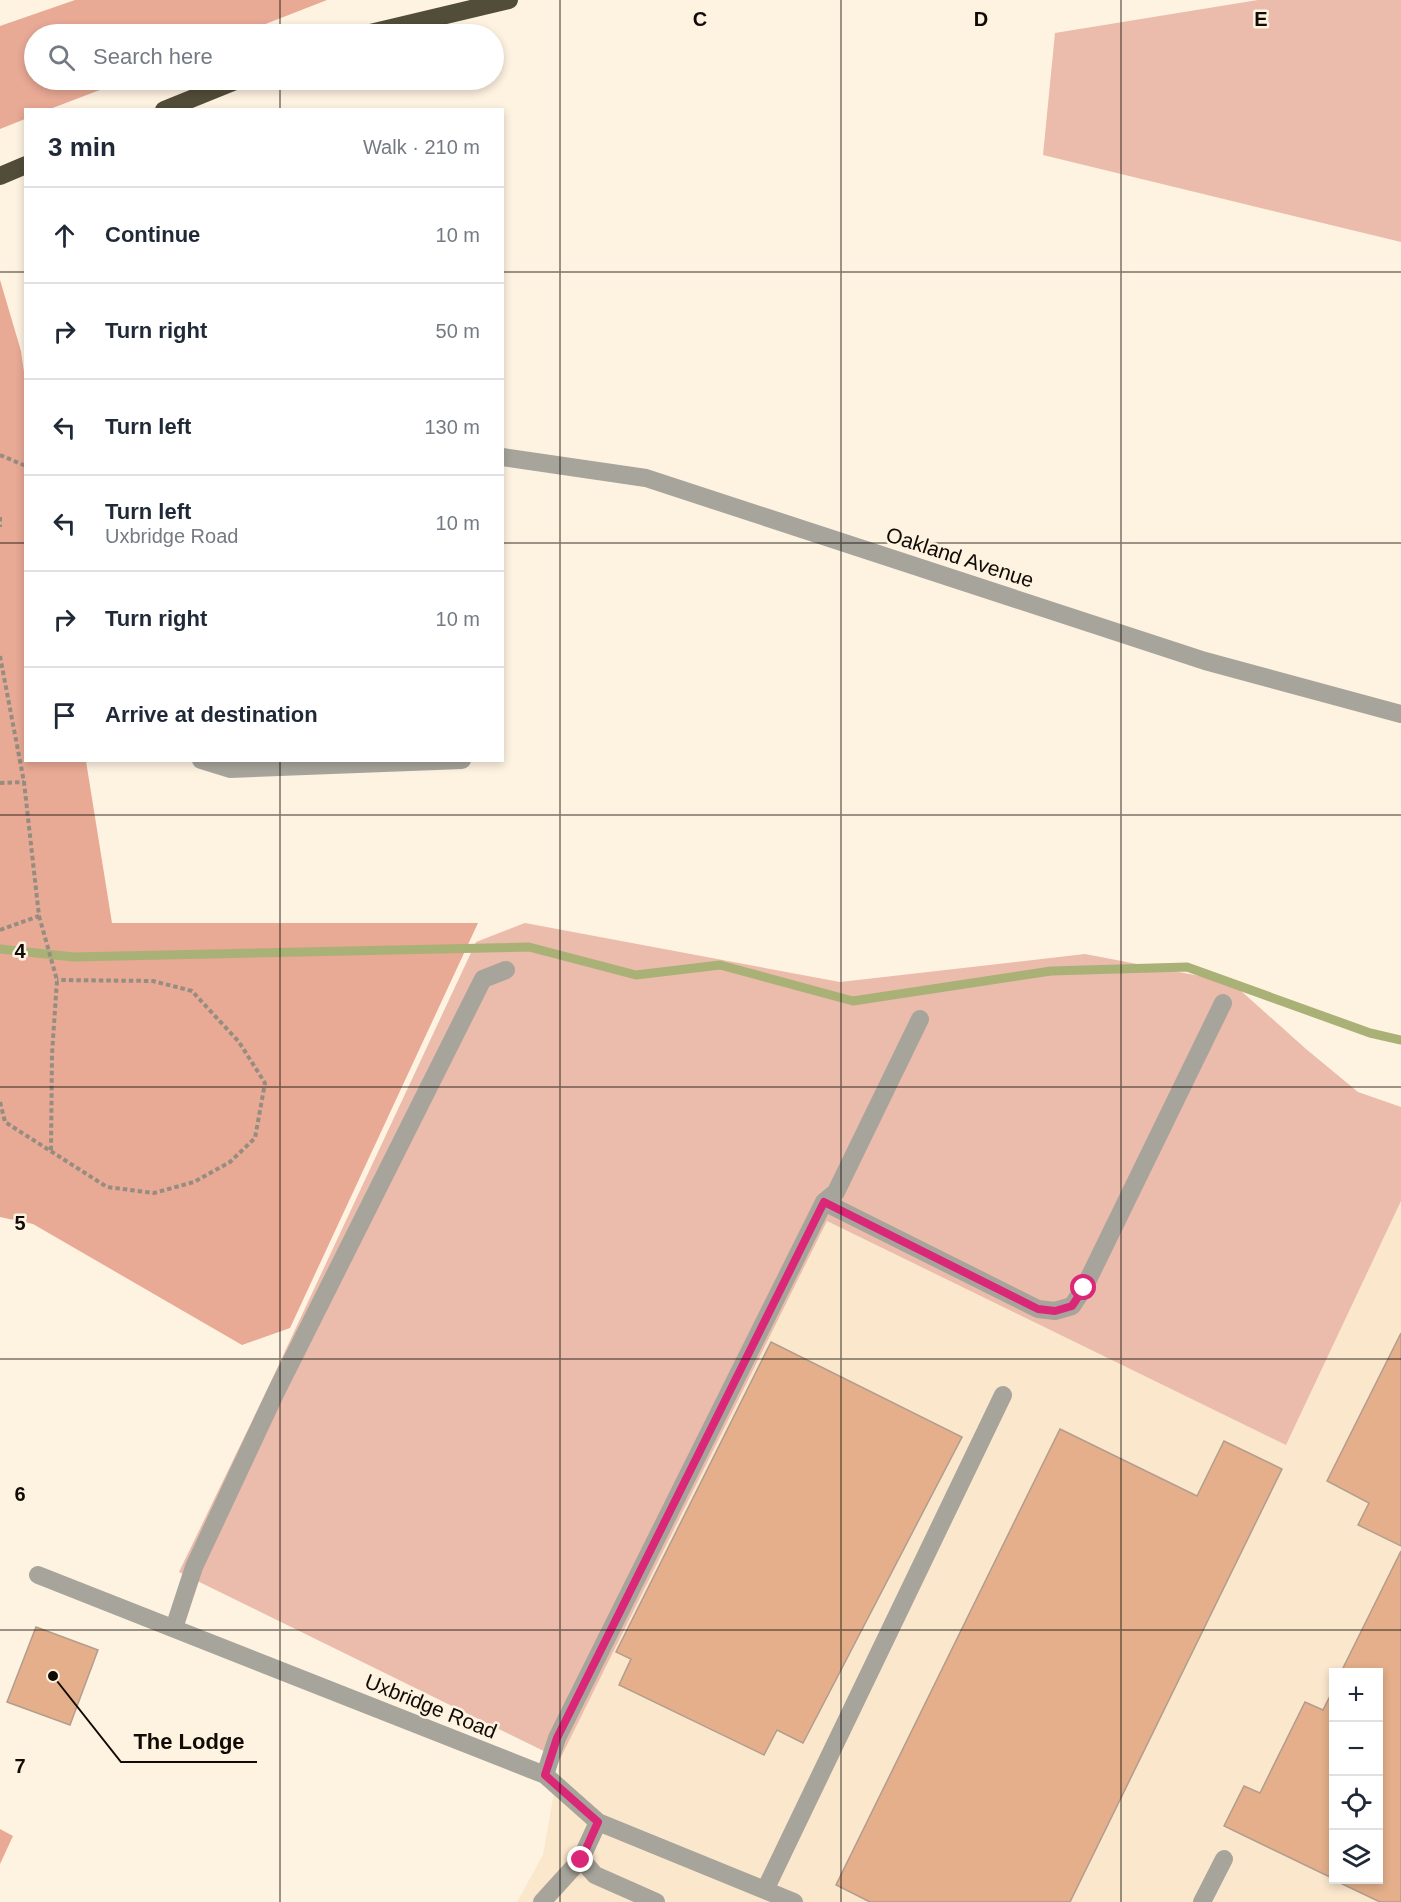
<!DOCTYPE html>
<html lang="en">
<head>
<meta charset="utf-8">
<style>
	body { margin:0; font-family:Helvetica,sans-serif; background:#f6f6f7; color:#1f2937 }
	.controls { position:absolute; right:18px; bottom:18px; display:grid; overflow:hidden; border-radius:0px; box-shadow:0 3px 9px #0003 }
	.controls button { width:54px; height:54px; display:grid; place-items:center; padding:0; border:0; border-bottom:2px solid #e0e1e3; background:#fff; color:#1f2937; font:30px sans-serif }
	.stop { position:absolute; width:18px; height:18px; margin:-14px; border:4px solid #db2777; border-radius:50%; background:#fff }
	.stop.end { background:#db2777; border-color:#fff; box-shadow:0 2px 6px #0008 }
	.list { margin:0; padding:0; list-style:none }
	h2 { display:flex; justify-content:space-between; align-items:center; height:78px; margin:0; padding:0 24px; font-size:26px }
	h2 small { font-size:20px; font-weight:400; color:#747a83 }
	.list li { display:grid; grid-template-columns:39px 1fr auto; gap:18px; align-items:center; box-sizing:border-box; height:96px; padding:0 24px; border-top:2px solid #e0e1e3 }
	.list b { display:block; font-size:22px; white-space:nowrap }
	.list p { margin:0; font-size:20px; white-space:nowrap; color:#747a83 }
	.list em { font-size:20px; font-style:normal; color:#747a83 }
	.icon { flex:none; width:33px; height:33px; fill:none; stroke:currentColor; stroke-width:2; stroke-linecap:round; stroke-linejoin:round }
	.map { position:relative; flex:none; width:1401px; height:1902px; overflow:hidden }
	.search { position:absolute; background:#fff; box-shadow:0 3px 9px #0003; left:24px; top:24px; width:480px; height:66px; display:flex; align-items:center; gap:15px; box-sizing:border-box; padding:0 21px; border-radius:33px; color:#747a83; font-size:22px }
	.panel { position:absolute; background:#fff; box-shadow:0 3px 9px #0003; left:24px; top:108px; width:480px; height:654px; border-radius:0px }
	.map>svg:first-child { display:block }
</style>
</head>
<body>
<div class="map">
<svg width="1401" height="1902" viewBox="0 0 1401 1902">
	<rect width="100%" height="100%" fill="#fef2e1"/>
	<path fill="#fbe7cc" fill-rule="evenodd" d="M1401,1201V1902H517L543,1855L560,1759L827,1221L1286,1445ZM1334,1672H1378V1880H1334Z"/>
	<path fill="#ebbbab" d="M1258,0H1401V242L1043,155L1055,33Z
		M525,923L840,982L1085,954L1231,982L1306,1049L1358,1092L1401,1107V1201L1286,1445L827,1221L560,1759L179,1572L266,1392L476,942Z"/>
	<path fill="#e8a995" d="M75,0H327L240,34H34V80H126L50,109L26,110L25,119L0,129V26Z
		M0,280L21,351L25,379L26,760L86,761L112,923H478L290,1328L242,1345L33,1224L0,1217Z
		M0,1829L13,1836L0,1864Z"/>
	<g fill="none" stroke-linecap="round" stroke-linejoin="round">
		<path stroke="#aab176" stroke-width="9" d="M0,949L73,957L529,947L636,975L720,965L853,1001L1051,971L1187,967L1370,1033L1401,1040"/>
	</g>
	<path fill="#e4af8a" stroke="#b29d8f" stroke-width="1.5" d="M1401,1333V1546L1358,1525L1369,1503L1327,1481Z
		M771,1342L962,1437L803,1743L777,1730L764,1755L619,1685L631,1659L616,1652Z
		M1060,1429L1197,1496L1224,1441L1282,1469L1070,1902H870L836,1885Z
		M1401,1551V1902H1380L1334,1880H1378V1672H1341Z
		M36,1627L98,1650L70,1725L7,1702Z
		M1334,1688V1879L1224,1826L1244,1786L1260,1793L1305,1702L1323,1710Z"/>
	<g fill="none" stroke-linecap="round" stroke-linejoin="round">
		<path stroke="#968d81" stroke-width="4" stroke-dasharray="4.5 3" stroke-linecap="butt" d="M0,455L26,466
			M0,517V527
			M0,656L24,782L39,916L0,930
			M0,783L24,782
			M39,916L57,980L52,1054L51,1151
			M0,1102L5,1122L107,1187L154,1193L194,1182L230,1162L255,1138L265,1083L239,1042L192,991L153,981L57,980"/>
		<path stroke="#a7a49b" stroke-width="18" d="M502,457L646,478L1205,661L1401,714
			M201,760L230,769L462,760
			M824,1202L1038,1309L1055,1311L1072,1306L1084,1288L1223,1003
			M38,1575L545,1775L598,1822L794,1902
			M174,1628L194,1567L276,1392L483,979L506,970
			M545,1775L557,1738L824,1202L836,1192L920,1019
			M598,1822L581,1859L595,1875L656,1902
			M765,1890L1003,1395
			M542,1902L581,1859
			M1202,1902L1224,1859"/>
		<path stroke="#524d39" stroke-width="18" d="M366,34L509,0
			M164,110L238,80
			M0,176L26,165"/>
	</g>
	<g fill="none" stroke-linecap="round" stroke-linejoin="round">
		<path stroke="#db2777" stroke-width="8" d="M581,1860L598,1822L545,1775L557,1738L824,1202L1038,1309L1055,1311L1072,1306L1084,1288"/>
	</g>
	<path fill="none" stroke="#100b05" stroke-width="1.5" stroke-opacity="0.55" d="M280,0V34M560,0V1902M841,0V1902M1121,0V1902M280,80V110M0,272H26M502,272H1401M0,543H26M502,543H1401M280,760V1902M0,815H1401M0,1087H1401M0,1359H1401M0,1630H1401"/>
	<g text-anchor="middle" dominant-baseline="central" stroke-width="5" stroke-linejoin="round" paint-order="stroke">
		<g font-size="21" fill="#100b05" stroke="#fef2e1">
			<text transform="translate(960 557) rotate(18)">Oakland Avenue</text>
			<text transform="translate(431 1706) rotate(22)">Uxbridge Road</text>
		</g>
	</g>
	<g font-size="20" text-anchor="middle" font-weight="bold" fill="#100b05" stroke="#fef2e1" stroke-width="5" stroke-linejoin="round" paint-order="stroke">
		<text x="700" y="26">C</text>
		<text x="981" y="26">D</text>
		<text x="1261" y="26">E</text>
		<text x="20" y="958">4</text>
		<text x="20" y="1230">5</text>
		<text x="20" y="1501">6</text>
		<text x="20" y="1773">7</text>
	</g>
	<path fill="none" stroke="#100b05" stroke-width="2" d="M53 1676L121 1762H257"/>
	<circle fill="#100b05" stroke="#fef2e1" stroke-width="2" cx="53" cy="1676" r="6"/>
	<g font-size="22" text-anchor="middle" font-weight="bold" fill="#100b05" stroke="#fef2e1" stroke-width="5" stroke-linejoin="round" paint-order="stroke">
		<text x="189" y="1749">The Lodge</text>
	</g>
</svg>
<div class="controls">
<button>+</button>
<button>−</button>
<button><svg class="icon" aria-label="locate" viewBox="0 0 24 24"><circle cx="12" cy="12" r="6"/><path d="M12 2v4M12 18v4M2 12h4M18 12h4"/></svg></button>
<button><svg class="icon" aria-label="layers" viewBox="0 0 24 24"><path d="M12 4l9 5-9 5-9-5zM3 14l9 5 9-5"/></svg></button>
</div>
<div class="stop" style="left:1084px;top:1288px"></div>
<div class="stop end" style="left:581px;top:1860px"></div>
<div class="search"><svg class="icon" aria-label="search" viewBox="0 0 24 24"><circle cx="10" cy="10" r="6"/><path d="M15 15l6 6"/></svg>Search here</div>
<section class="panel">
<h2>3 min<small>Walk · 210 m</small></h2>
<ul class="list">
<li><svg class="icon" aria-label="ahead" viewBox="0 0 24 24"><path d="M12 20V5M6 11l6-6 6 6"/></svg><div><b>Continue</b></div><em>10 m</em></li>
<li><svg class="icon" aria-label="right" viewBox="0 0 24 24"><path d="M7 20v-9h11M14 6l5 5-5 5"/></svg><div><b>Turn right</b></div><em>50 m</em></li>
<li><svg class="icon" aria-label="left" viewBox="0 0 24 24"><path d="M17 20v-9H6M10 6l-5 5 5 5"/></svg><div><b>Turn left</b></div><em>130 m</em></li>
<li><svg class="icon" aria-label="left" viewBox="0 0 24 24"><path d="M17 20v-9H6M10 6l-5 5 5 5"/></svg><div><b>Turn left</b><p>Uxbridge Road</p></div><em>10 m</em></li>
<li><svg class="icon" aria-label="right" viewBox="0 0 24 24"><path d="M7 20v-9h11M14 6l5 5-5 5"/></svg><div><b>Turn right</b></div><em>10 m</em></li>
<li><svg class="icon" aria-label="arrive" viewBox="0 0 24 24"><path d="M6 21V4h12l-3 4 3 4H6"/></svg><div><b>Arrive at destination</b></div></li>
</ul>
</section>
</div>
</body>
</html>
